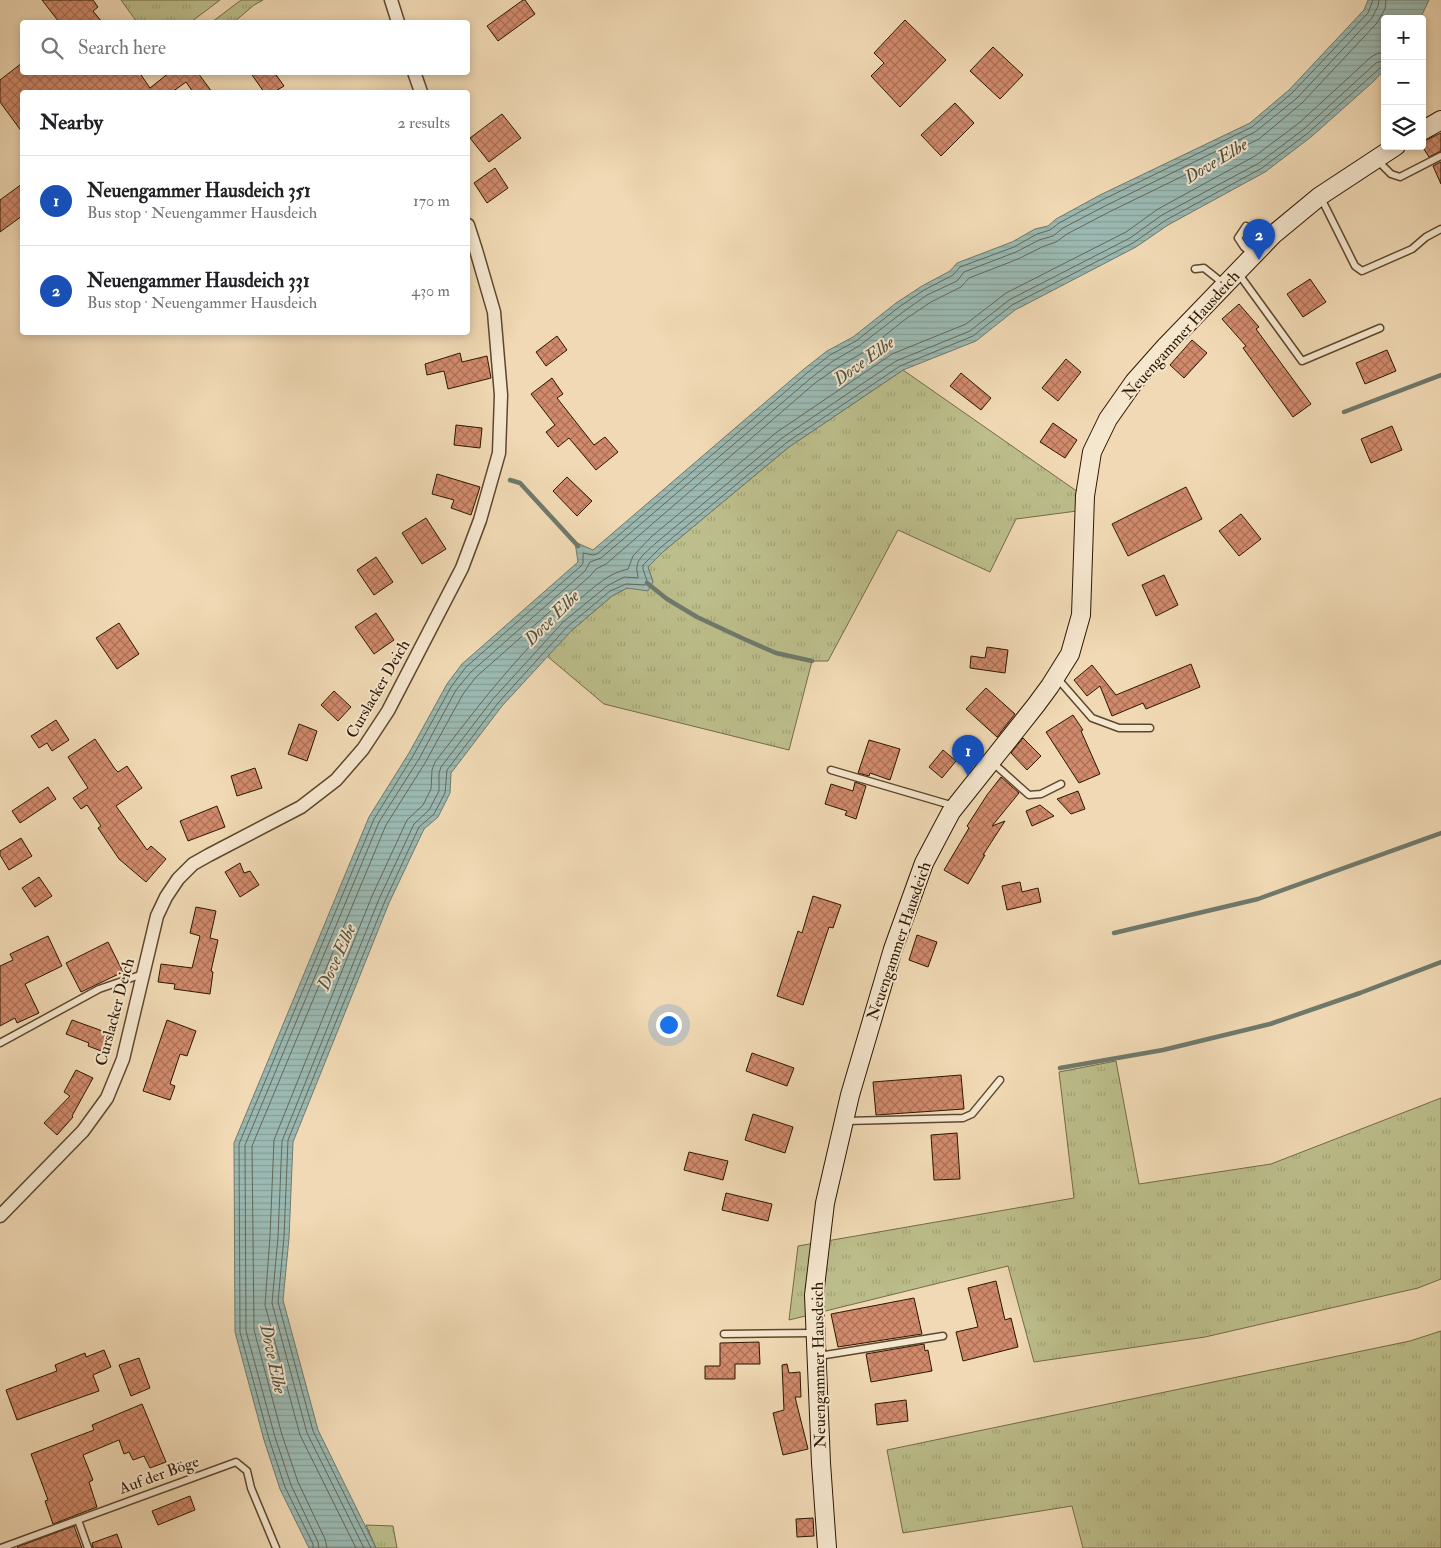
<!DOCTYPE html>
<html lang="en">
<head>
<meta charset="utf-8">
<style>
	body { margin:0; font-family:"IM FELL Double Pica",serif; background:#f2f2f2; color:#202124 }
	.controls { position:absolute; right:15px; top:15px; display:grid; overflow:hidden; border-radius:5px; box-shadow:0 2px 8px #0003 }
	.controls button { width:45px; height:45px; display:grid; place-items:center; padding:0; border:0; border-bottom:1px solid #e0e0e0; background:#fff; color:#202124; font:25px sans-serif }
	.you { position:absolute; left:668px; top:1024px; width:18px; height:18px; margin:-12px; border:4px solid #fff; border-radius:50%; background:#1a73e8; box-shadow:0 0 0 8px #1a73e833 }
	.badge { display:grid; place-items:center; width:32px; height:32px; border-radius:50%; background:#8f2418; color:#fff; font-size:16px; font-weight:700 }
	.pin { position:absolute; translate:-50% -41px; filter:drop-shadow(0 1px 2px #0008) }
	.pin::after { content:''; position:absolute; top:26px; width:18px; height:15px; background:inherit; clip-path:polygon(0 0,100% 0,50% 100%) }
	.list { margin:0; padding:0; list-style:none }
	h2 { display:flex; justify-content:space-between; align-items:center; height:65px; margin:0; padding:0 20px; font-size:21px }
	h2 small { font-size:16px; font-weight:400; color:#757577 }
	.list li { display:grid; grid-template-columns:32px 1fr auto; gap:15px; align-items:center; box-sizing:border-box; height:90px; padding:0 20px; border-top:1px solid #e0e0e0 }
	.list b { display:block; font-size:19px; white-space:nowrap }
	.list p { margin:0; font-size:16px; white-space:nowrap; color:#757577 }
	.list em { font-size:16px; font-style:normal; color:#757577 }
	.icon { flex:none; width:28px; height:28px; fill:none; stroke:currentColor; stroke-width:2; stroke-linecap:round; stroke-linejoin:round }
	.map { position:relative; flex:none; width:1441px; height:1548px; overflow:hidden }
	.search { position:absolute; background:#fff; box-shadow:0 2px 8px #0003; left:20px; top:20px; width:450px; height:55px; display:flex; align-items:center; gap:12px; box-sizing:border-box; padding:0 18px; border-radius:5px; color:#757577; font-size:19px }
	.panel { position:absolute; background:#fff; box-shadow:0 2px 8px #0003; left:20px; top:90px; width:450px; height:245px; border-radius:5px }
	.map>svg:first-child { display:block }
</style>
</head>
<body>
<div class="map">
<svg width="1441" height="1548" viewBox="0 0 1441 1548">
	<defs>
		<pattern id="grass-tufts" width="24" height="20" patternUnits="userSpaceOnUse" patternTransform="scale(1.25)"><rect width="24" height="20" fill="#bcbe8b"/><path d="M3 7l-1-3M5 7V3M7 7l1-3M15 17l-1-3M17 17v-4M19 17l1-3" fill="none" stroke="#a2a376"/></pattern>
		<pattern id="water-rules" width="6" height="5" patternUnits="userSpaceOnUse" patternTransform="scale(1.25)"><rect width="6" height="5" fill="#9bb9b2"/><path d="M0 2.5h6" fill="none" stroke="#869e97"/></pattern>
		<pattern id="building-cross-hatch" width="8" height="8" patternUnits="userSpaceOnUse" patternTransform="scale(1.25)"><rect width="8" height="8" fill="#d18a6c"/><path d="M0 0l8 8M0 8l8-8" fill="none" stroke="#aa7056"/></pattern>
	</defs>
	<rect width="100%" height="100%" fill="#f0d9b4"/>
	<filter id="stains"><feTurbulence type="fractalNoise" baseFrequency=".004" numOctaves="4"/><feColorMatrix values="0 0 0 0 .2 0 0 0 0 .09 0 0 0 0 .02 0 0 0 .5 -.17"/></filter>
	<radialGradient id="worn" r=".72"><stop offset=".6" stop-color="#630" stop-opacity="0"/><stop offset="1" stop-color="#630" stop-opacity=".3"/></radialGradient>
	<path fill="url(#grass-tufts)" stroke="#746b46" d="M121,0H220L191,22H137Z
		M241,0H263L254,5L234,22H212Z
		M903,370L1078,492L1077,511L1016,519L990,572L898,530L828,661H812L789,750L604,704L547,656L571,631L612,596L627,588L653,582L648,567L664,551L789,447Z
		M1116,1061L1139,1184L1271,1164L1441,1098V1279L1418,1288L1205,1337L1034,1362L1008,1266L789,1320L798,1246L1074,1198L1059,1072Z
		M1441,1331V1548H1083L1072,1506L903,1533L887,1450L1410,1341Z
		M366,1525L393,1526L397,1548H376Z"/>
	<path fill="url(#water-rules)" stroke="#6f796b" d="M1368,0H1429L1420,19H1385V69L1374,81L1311,137L1265,172L1168,225L1136,247L1015,310L976,341L903,370L789,447L664,551L648,567L653,582L648,591L627,588L612,596L571,631L502,706L451,773L450,793L438,817L424,829L389,903L293,1142L289,1238L283,1300L318,1430L376,1548H309L280,1489L264,1440L235,1332L234,1143L369,817L409,753L447,684L462,664L578,562L575,542L593,550L804,369L827,351L853,337L896,303L922,286L950,271L957,263L1012,242L1035,229L1048,226L1056,219L1100,195L1250,123L1289,90L1364,10Z"/>
	<g fill="none" stroke-linecap="round" stroke-linejoin="round">
		<path stroke="#646859" stroke-width="1" d="M313,1548V1544L285,1487L269,1439L240,1332L239,1144L374,819L413,756L451,687L466,667L581,566L583,563V553L593,555L597,554L807,373L830,355L856,341L899,307L924,290L953,275L960,267L1014,247L1037,234L1050,230L1059,223L1102,200L1252,127L1292,93L1368,13L1373,0
			M319,1548L318,1542L291,1485L275,1437L246,1331L245,1145L379,822L419,759L456,690L471,672L585,571L590,562L601,558L811,378L833,361L859,346L903,312L927,295L957,281L964,272L1016,252L1039,240L1053,236L1063,228L1105,206L1255,132L1297,98L1372,18L1378,6L1379,0
			M327,1548L325,1539L298,1482L282,1435L254,1330L252,1146L386,825L425,763L463,694L476,677L590,576L596,569L606,564L815,383L838,367L864,352L907,318L931,302L961,287L969,278L1018,259L1042,247L1056,242L1067,234L1109,212L1259,139L1302,103L1377,23L1385,9L1386,0
			M356,1548L300,1435L265,1305L270,1236L274,1140L372,896L407,820L423,805L431,789L432,770L435,762C479,705 524,645 580,599C595,586 609,573 628,569L633,556L651,537L777,432L892,354L966,324L1006,293L1126,232L1158,209L1255,156L1299,123L1371,57L1378,53H1385
			M364,1548L307,1433L272,1303L278,1237L282,1141L379,899L414,824L429,810L439,791V773L441,767L493,699L563,622L607,586L624,577L638,578C638,574 636,570 637,566C638,557 650,549 656,543L782,438L896,361L970,331L1009,300L1130,238L1162,215L1259,163L1304,129L1376,63L1385,60
			M371,1548L313,1431L278,1302L284,1237L288,1140L385,901L419,827L434,814L445,793L447,770L498,703L567,627L610,591L626,584L645,585L647,581L643,569V565L660,548L786,443L900,366L973,336L1012,305L1133,243L1166,220L1262,168L1308,133L1380,68L1385,66"/>
		<path stroke="#6f796b" stroke-width="4.5" d="M1344,412L1441,375
			M510,480L520,483L578,546
			M647,583L667,599L697,617L744,639L776,653L812,661
			M1114,933L1258,899L1441,833
			M1060,1068L1163,1050L1270,1024L1360,993L1441,962"/>
	</g>
	<path fill="url(#building-cross-hatch)" stroke="#2c1800" d="M42,0H93L98,7L93,11L102,22H59Z
		M523,0H525L535,14L498,41L487,26Z
		M905,20L946,60L900,107L871,76L884,63L874,53Z
		M993,47L1023,75L1000,99L970,71Z
		M22,63V72H139L150,88L170,72H199L198,73L212,92H193L186,82L172,92H22V132L0,102V80Z
		M250,72H274L284,86L274,92H264Z
		M955,103L974,123L941,156L921,135Z
		M502,114L521,138L489,162L470,138Z
		M1441,133V151L1429,157L1422,146V142Z
		M1441,162V184L1433,166Z
		M495,168L508,188L487,203L474,183Z
		M22,184V216L0,232V200Z
		M1310,279L1326,302L1303,317L1287,294Z
		M1239,304L1259,327L1256,329L1311,404L1293,417L1243,348L1246,346L1222,319Z
		M557,336L567,350L546,366L536,352Z
		M1192,340L1207,353L1184,378L1170,365Z
		M1387,350L1396,371L1365,384L1356,363Z
		M460,353L462,362L487,356L491,378L448,389L444,371L427,375L425,364Z
		M1066,359L1081,372L1058,401L1042,388Z
		M961,373L991,398L981,410L950,386Z
		M552,378L563,394L557,398L594,445L605,437L618,452L596,470L569,438L558,447L546,432L555,425L531,394Z
		M1053,423L1077,440L1065,458L1040,442Z
		M456,425L482,428L480,448L454,445Z
		M1392,426L1402,450L1371,463L1361,439Z
		M437,474L480,487L471,515L451,508L454,500L432,494Z
		M567,477L592,501L577,516L553,491Z
		M1186,487L1202,519L1128,556L1112,524Z
		M1241,514L1261,539L1239,556L1219,531Z
		M426,518L446,549L422,564L402,533Z
		M376,557L393,582L374,595L357,570Z
		M1164,575L1178,605L1156,616L1142,585Z
		M376,613L394,640L374,654L355,627Z
		M119,623L139,654L117,669L96,638Z
		M987,647L1008,650L1005,673L970,668L971,656L985,658Z
		M1191,664L1200,687L1146,709L1143,703L1112,716L1100,686L1087,696L1074,680L1092,665L1116,695Z
		M986,688L1015,714L997,737L966,709Z
		M334,691L351,707L338,721L321,705Z
		M1073,715L1083,730L1081,731L1100,774L1079,783L1046,732Z
		M56,720L69,740L52,751L47,743L39,748L31,736Z
		M299,724L317,731L307,761L288,754Z
		M1023,738L1041,756L1027,770L1011,753Z
		M95,739L115,769L118,772L127,766L142,788L116,806L147,850L151,846L166,859L146,882L119,859L98,828L101,826L87,805L81,809L73,798L88,788L68,757Z
		M869,740L900,749L890,780L870,773L869,776L858,773Z
		M943,750L956,761L942,778L929,767Z
		M255,768L262,788L237,796L231,776Z
		M1001,777L1019,793L992,826L1005,821L983,855H985L968,884L944,870L969,828L967,826L987,795Z
		M855,782L866,786L856,819L845,815L847,811L825,804L831,784L853,791Z
		M48,787L56,799L20,823L12,811Z
		M1078,791L1085,809L1071,814L1057,799Z
		M1040,805L1054,816L1032,826L1026,811Z
		M217,806L225,827L188,841L180,821Z
		M21,838L32,856L9,870L0,855V851Z
		M240,863L244,873L250,871L259,885L240,897L225,872Z
		M39,877L52,896L35,907L22,888Z
		M1020,882L1022,892L1038,888L1041,902L1007,910L1002,886Z
		M813,896L841,905L833,928L829,927L803,1005L777,996L798,931L802,933Z
		M196,907L216,911L210,938L218,940L211,971L213,972L210,994L174,989L175,984L158,982L161,964L192,968L200,936L190,933Z
		M917,935L937,942L928,967L909,960Z
		M48,936L62,966L25,984L39,1013L17,1023L15,1018L0,1026V966L13,960L10,954Z
		M108,942L123,972L81,992L66,963Z
		M72,1020L111,1034L104,1052L88,1046L89,1043L66,1034Z
		M167,1020L196,1031L187,1056L180,1054L170,1084L175,1086L170,1100L143,1091Z
		M752,1053L794,1068L787,1086L746,1071Z
		M76,1070L93,1078L72,1116L73,1117L57,1135L44,1123L70,1096L64,1092Z
		M961,1075L964,1109L876,1115L873,1082Z
		M753,1114L793,1127L785,1153L745,1140Z
		M957,1133L960,1179L934,1180L931,1135Z
		M689,1152L728,1161L723,1180L684,1170Z
		M726,1193L772,1204L768,1221L722,1210Z
		M996,1281L1005,1320L1011,1318L1018,1347L963,1361L956,1332L978,1327L968,1288Z
		M914,1298L922,1334L838,1347L831,1314Z
		M759,1342L760,1364H735V1379H705V1366H720V1343Z
		M924,1344L925,1351L928,1350L932,1371L871,1382L866,1354Z
		M104,1350L111,1367L93,1375L99,1391L17,1420L6,1390L57,1371L55,1365L85,1353L86,1357Z
		M139,1358L150,1388L131,1396L119,1365Z
		M787,1364L789,1373L800,1372L801,1397H795L808,1449L783,1455L773,1413L784,1410L782,1365Z
		M906,1400L908,1421L877,1425L875,1404Z
		M142,1404L166,1462L150,1468L144,1456L133,1460L129,1452L124,1454L119,1440L83,1455L93,1480L89,1482L97,1507L53,1524L45,1501L48,1500L31,1454L94,1430L92,1425Z
		M190,1496L195,1510L158,1525L152,1511Z
		M813,1518L814,1536L797,1537L796,1519Z
		M74,1526L82,1548H18L17,1547Z
		M117,1534L122,1548H93L92,1543Z"/>
	<g fill="none" stroke-linecap="round" stroke-linejoin="round">
		<g stroke="#5d482d" stroke-width="9">
			<path id="lane" d="M1377,160L1391,174L1400,177L1441,156
				M1321,198L1355,266L1362,271L1412,249L1426,237L1441,229
				M1246,226L1238,238L1244,247L1252,254
				M1195,269L1204,268L1224,284
				M1238,273L1302,361L1380,328
				M1057,678L1092,718L1119,728H1150
				M992,762L1029,795L1041,794L1061,784
				M831,770L954,806
				M0,1043L99,989L143,974
				M846,1121L963,1118L972,1114L1000,1080
				M724,1334L813,1333
				M819,1356L943,1336
				M78,1520L88,1548
				M1,1548L236,1462L247,1471L251,1488L276,1548"/>
		</g>
		<g stroke="#5d482d" stroke-width="15">
			<path id="street" d="M391,0L398,22
				M414,72L421,92
				M0,1216L83,1131L107,1098L123,1059L157,916L166,897L178,879L193,864L209,855L301,807L336,780L363,749L388,711L462,568L480,520L499,453L501,395L494,312L476,250L468,225"/>
		</g>
		<g stroke="#2c1800" stroke-width="20">
			<path id="secondary" d="M1422,131L1441,120
				M827,1548L821,1463L814,1295L825,1203L850,1095L893,949L924,863L951,812L1036,705L1050,686L1070,654L1081,615L1085,496L1092,452L1108,419L1134,382L1165,347L1274,234L1320,196L1396,146"/>
		</g>
		<use href="#lane" stroke="#f5e6ce" stroke-width="6"/>
		<use href="#street" stroke="#f5e6ce" stroke-width="12"/>
		<use href="#secondary" stroke="#f5e6ce" stroke-width="18"/>
	</g>
	<g text-anchor="middle" dominant-baseline="central" stroke-width="4" stroke-linejoin="round" paint-order="stroke">
		<g font-size="16" fill="#2c1800" stroke="#f5e6ce">
			<text transform="translate(1181 335) rotate(-48)">Neuengammer Hausdeich</text>
			<text transform="translate(378 689) rotate(-60)">Curslacker Deich</text>
			<text transform="translate(899 941) rotate(-71)">Neuengammer Hausdeich</text>
			<text transform="translate(115 1012) rotate(-75)">Curslacker Deich</text>
			<text transform="translate(819 1365) rotate(-91)">Neuengammer Hausdeich</text>
			<text transform="translate(159 1475) rotate(-20)">Auf der Böge</text>
		</g>
		<g font-size="18" font-style="italic" fill="#53503e" stroke="#f5e6ce">
			<text transform="translate(1216 161) rotate(-31)">Dove Elbe</text>
			<text transform="translate(864 361) rotate(-36)">Dove Elbe</text>
			<text transform="translate(552 618) rotate(-45)">Dove Elbe</text>
			<text transform="translate(337 957) rotate(-66)">Dove Elbe</text>
			<text transform="translate(273 1359) rotate(78)">Dove Elbe</text>
		</g>
	</g>
	<rect width="100%" height="100%" filter="url(#stains)"/>
	<rect width="100%" height="100%" fill="url(#worn)"/>
</svg>
<div class="controls">
<button>+</button>
<button>−</button>
<button><svg class="icon" aria-label="layers" viewBox="0 0 24 24"><path d="M12 4l9 5-9 5-9-5zM3 14l9 5 9-5"/></svg></button>
</div>
<div class="you"></div>
<div class="pin badge" style="left:968px;top:776px;background:#1a4fb4">1</div>
<div class="pin badge" style="left:1259px;top:260px;background:#1a4fb4">2</div>
<div class="search"><svg class="icon" aria-label="search" viewBox="0 0 24 24"><circle cx="10" cy="10" r="6"/><path d="M15 15l6 6"/></svg>Search here</div>
<section class="panel">
<h2>Nearby<small>2 results</small></h2>
<ul class="list">
<li><span class="badge" style="background:#1a4fb4">1</span><div><b>Neuengammer Hausdeich 351</b><p>Bus stop · Neuengammer Hausdeich</p></div><em>170 m</em></li>
<li><span class="badge" style="background:#1a4fb4">2</span><div><b>Neuengammer Hausdeich 331</b><p>Bus stop · Neuengammer Hausdeich</p></div><em>430 m</em></li>
</ul>
</section>
</div>
</body>
</html>
